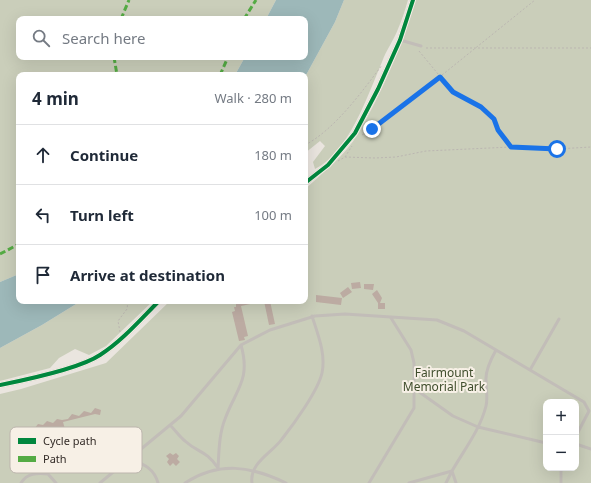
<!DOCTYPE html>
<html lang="en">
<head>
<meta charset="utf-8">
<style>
	body { margin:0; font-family:"Noto Sans",sans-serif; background:#f2f2f3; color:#1f2937 }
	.controls { position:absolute; right:12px; bottom:12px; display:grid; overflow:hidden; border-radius:8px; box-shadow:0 4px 16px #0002 }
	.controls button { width:36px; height:36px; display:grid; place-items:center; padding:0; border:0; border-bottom:1px solid #e0e1e3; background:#fff; color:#1f2937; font:20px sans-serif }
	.stop { position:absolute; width:12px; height:12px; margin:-9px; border:3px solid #1a73e8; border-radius:50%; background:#fff }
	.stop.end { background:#1a73e8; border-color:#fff; box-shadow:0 1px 4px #0008 }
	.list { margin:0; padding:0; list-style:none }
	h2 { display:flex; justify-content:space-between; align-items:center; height:52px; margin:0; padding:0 16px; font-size:17px }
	h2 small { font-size:13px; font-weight:400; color:#747a83 }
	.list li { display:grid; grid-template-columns:26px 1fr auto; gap:12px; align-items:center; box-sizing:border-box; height:60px; padding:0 16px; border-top:1px solid #e0e1e3 }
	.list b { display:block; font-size:15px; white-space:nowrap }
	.list em { font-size:13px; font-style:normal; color:#747a83 }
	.icon { flex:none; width:22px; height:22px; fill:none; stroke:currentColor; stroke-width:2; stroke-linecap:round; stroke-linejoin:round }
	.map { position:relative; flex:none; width:591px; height:483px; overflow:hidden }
	.search { position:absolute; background:#fff; box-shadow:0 4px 16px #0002; left:16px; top:16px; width:292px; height:44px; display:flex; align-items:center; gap:10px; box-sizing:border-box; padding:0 14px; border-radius:8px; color:#747a83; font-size:15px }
	.panel { position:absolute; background:#fff; box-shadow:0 4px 16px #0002; left:16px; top:72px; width:292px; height:232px; border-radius:8px }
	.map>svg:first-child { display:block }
</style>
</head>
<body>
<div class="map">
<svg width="591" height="483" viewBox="0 0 591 483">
	<rect width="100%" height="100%" fill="#eae5df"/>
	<path fill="#caceba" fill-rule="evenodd" d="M0,0H276L266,19H19V57H245L235,75H19V274L0,282Z
		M344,0H408C405,10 402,20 398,29C394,40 386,50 382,62C368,94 349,153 315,169L313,162L325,146L320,141L305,153V77L335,22Z
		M416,0H591V483H0V394L21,389L106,363L170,301H305V189C323,173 345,155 358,134C382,93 402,45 416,0ZM546,402H576V468H546Z
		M81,301H153L106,346L89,355L75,349L59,358L50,368L0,381V348L42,325Z"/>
	<path fill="#9db8b9" d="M276,0H344L335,22L305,77V75H235L245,57H305V19H266Z
		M19,274V301H81L42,325L0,348V282Z"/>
	<path fill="#bcaba2" d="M360,282L361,288L352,289L351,283Z
		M364,284H374L373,290L364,289Z
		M348,287L352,292L343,298L340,293Z
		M377,290L382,298L380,303H385V309H378V303L372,294Z
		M316,295L342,298L341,305L316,302Z
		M239,301L260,302L241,306L248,336L244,337L245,340L239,341L232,312L235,311L234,307H236V304L240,303Z
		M264,301H270L275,324L269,325Z
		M95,408L101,410L100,415L95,414L63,422L67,437L22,448L18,430L29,427L30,430L34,429L38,424L43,425L47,421L53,423L57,419L62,420L68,419L72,414L79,416L84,411L91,413Z
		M170,453L173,455L176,453L179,456L177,459L180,462L176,466L173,463L170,466L167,462L169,459L166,456Z"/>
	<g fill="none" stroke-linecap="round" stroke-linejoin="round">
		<path stroke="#bbb6b1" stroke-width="1" stroke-dasharray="2 2" stroke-linecap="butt" d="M426,48H591
			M419,51L453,92L481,107L494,119L498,130L510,146
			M362,135L372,129L421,92L535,0
			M305,145C334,130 362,92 382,65
			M345,157L375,158L396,157L426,151L511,147L557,149L591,147
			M338,161L345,157L352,146
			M120,332L118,321L127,309L128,301"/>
		<path stroke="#c2bdb8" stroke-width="3" d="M400,40L421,46
			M530,370L559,319
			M415,389L453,416L478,427L546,443
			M170,425C175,430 179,436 185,441C198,453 206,450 218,468
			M576,444L591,449
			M129,458C143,464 154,468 158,483
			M218,468C219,452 219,434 225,419C236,389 251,380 241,345
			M452,471L456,483
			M21,483C27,473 37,473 48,474L56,483
			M100,483L181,416L241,345L270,330L315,316L345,314L437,320L464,331L584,402L589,411L576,436
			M185,483C219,461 251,466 286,483
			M252,483C249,463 272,453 282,439C293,425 318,391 322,373C326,354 318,335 312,316
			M369,483L414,408V363L411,350L391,318
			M409,483L452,471C464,450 480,430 486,406C488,398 486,389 486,381C485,371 491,359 496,350
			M446,483L452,471
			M561,483V468"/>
		<path stroke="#c2bdb8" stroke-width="6" d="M305,183L328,165L355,133L378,89L400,40L413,0
			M0,385C25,380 79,369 100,355C122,341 140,320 159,301"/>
		<path stroke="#54ab44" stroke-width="3" stroke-dasharray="6 3" stroke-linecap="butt" d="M121,19L129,0
			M244,19L256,0
			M114,57L117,75
			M220,75L228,57
			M0,254L19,244"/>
		<g stroke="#f7f0e6" stroke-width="6">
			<path id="cycleway" d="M305,183L328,165L355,133L378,89L400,40L413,0
				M0,385C25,380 79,369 100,355C122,341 140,320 159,301"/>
		</g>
		<use href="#cycleway" stroke="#00873e" stroke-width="4"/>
	</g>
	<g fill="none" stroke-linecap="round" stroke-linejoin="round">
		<path stroke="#1a73e8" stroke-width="5" d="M372,129L440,77L453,92L481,107L494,119L498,130L511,147L557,149"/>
	</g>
	<g text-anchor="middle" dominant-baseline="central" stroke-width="4" stroke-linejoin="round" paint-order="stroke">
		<g font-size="12" fill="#404e2d" stroke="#f7f0e6">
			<text x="444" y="372">Fairmount<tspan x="444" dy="14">Memorial Park</tspan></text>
		</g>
	</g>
	<rect x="10" y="427" width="132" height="46" rx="6" fill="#f7f0e6" stroke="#bcb5ad" stroke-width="1"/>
	<rect x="18" y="438" width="18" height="6" fill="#00873e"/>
	<rect x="18" y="456" width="18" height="6" fill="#54ab44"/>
	<g font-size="11" fill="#332b27">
		<text x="43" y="445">Cycle path</text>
		<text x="43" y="463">Path</text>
	</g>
</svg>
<div class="controls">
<button>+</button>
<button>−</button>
</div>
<div class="stop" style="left:557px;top:149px"></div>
<div class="stop end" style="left:372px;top:129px"></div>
<div class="search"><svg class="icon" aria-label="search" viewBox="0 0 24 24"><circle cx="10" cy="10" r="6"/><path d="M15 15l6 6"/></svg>Search here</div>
<section class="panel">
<h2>4 min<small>Walk · 280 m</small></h2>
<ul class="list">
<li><svg class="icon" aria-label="ahead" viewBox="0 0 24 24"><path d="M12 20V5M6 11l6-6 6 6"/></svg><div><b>Continue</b></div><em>180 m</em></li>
<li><svg class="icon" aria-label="left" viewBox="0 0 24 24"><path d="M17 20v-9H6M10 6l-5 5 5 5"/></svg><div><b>Turn left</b></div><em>100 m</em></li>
<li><svg class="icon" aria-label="arrive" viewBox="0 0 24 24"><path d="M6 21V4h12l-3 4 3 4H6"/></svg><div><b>Arrive at destination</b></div></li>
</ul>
</section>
</div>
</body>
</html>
